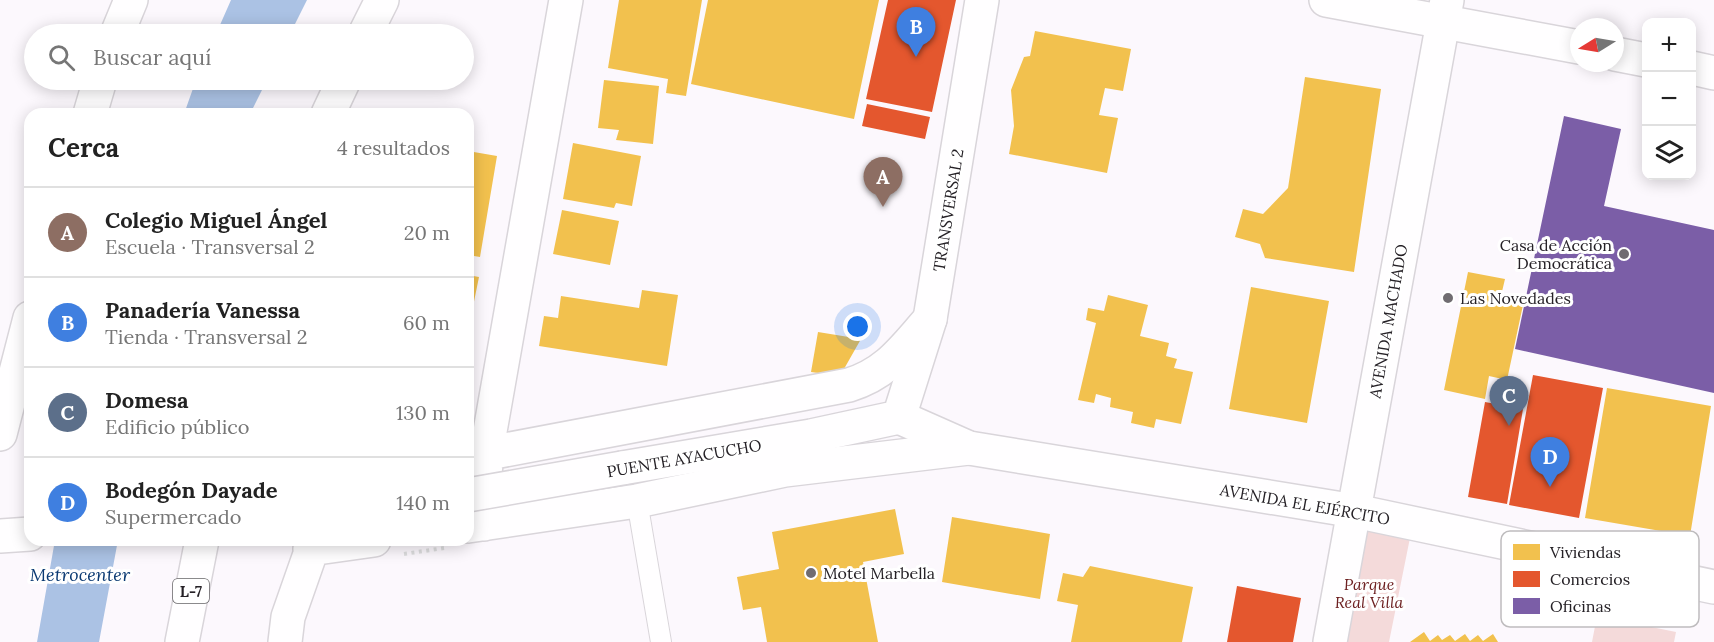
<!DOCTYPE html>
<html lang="es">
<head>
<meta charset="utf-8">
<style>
	body { margin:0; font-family:Lora,serif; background:#f6f6f6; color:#222 }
	.controls { position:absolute; right:18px; top:18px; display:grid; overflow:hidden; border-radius:12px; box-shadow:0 3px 15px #0003 }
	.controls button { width:54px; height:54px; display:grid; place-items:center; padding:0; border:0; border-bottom:2px solid #e0e0e0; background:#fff; color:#222; font:30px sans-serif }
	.compass { position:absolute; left:1570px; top:18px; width:54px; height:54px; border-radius:50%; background:#fff; box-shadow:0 3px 15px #0003; rotate:259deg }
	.you { position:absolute; left:858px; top:327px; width:21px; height:21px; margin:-15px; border:4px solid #fff; border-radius:50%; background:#1a73e8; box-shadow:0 0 0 9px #1a73e833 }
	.badge { display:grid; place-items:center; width:39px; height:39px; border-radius:50%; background:#706c71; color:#fff; font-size:20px; font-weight:700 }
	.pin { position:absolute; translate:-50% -50px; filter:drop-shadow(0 2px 3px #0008) }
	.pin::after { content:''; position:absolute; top:32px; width:21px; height:18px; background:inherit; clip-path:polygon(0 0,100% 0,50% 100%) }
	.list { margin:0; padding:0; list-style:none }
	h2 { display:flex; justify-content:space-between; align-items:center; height:78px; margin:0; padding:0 24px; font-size:26px }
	h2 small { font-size:20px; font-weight:400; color:#767676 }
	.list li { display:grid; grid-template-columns:39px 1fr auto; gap:18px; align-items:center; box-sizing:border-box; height:90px; padding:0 24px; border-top:2px solid #e0e0e0 }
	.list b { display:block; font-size:22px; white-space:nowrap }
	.list p { margin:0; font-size:20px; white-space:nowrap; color:#767676 }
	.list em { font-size:20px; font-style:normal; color:#767676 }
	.icon { flex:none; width:33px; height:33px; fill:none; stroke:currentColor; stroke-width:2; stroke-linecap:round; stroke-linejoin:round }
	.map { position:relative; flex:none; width:1714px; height:642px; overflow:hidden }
	.search { position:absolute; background:#fff; box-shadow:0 3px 15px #0003; left:24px; top:24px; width:450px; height:66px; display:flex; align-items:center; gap:15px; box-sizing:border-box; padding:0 21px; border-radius:33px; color:#767676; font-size:22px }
	.panel { position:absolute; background:#fff; box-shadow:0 3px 15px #0003; left:24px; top:108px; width:450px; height:438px; border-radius:18px }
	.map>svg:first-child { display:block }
</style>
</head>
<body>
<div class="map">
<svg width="1714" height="642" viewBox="0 0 1714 642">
	<rect width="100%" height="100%" fill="#fcf8fd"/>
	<path fill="#f4dada" d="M1413,523L1389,642H1330L1352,528Z
		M1597,616L1676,632L1674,642H1592Z"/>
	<path fill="#abc2e4" d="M231,0H307L290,34H216Z
		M196,80H267L250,114H184Z
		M55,540H118L99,642H37Z"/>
	<path fill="#f2c14e" d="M619,0H702L686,96L666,93L668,79L608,68Z
		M708,0H879L854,119L691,84Z
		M1035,31L1131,49L1123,91L1105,88L1099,115L1118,118L1107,173L1009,154L1014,126L1011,90L1024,57L1030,56Z
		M1305,77L1381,89L1354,272L1265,258L1260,244L1235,237L1243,209L1263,214L1288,188Z
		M604,80L659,86L653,144L616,140L619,130L598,128Z
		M573,143L641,156L632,206L616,203L614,208L563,199Z
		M468,151L497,156L480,257L468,255Z
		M562,210L619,221L610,265L553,254Z
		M1468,272L1505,279L1500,300L1523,305L1507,380L1489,376L1485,399L1444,390Z
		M468,275L479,277L469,326H468Z
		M1251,287L1329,301L1307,423L1229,409Z
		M642,290L678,295L667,366L539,346L544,316L558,318L561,296L639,308Z
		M1108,295L1148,305L1140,336L1169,343L1166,356L1177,359L1174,368L1193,372L1181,424L1156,419L1154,428L1131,423L1133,412L1110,407L1111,398L1096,394L1094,403L1078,400L1096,323L1086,320L1088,308L1104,311Z
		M818,332L861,339L840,376L811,372Z
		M1607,388L1711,406L1690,536L1585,518Z
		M895,509L904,554L863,562L878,642H767L761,607L743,610L737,577L779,569L772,532Z
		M952,517L1050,534L1040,599L942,582Z
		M1090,566L1193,587L1182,642H1071L1078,605L1057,601L1063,573L1083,577Z
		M1424,632L1430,641L1438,635L1442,640L1450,635L1455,641L1465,634L1470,641L1478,635L1483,641L1493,634L1498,642H1410Z"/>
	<path fill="#e4572e" d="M888,0H956L932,112L866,99Z
		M867,104L930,117L925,139L862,126Z
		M1533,375L1603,388L1579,518L1509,505Z
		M1485,402L1523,409L1507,504L1468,497Z
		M1237,586L1301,598L1293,642H1227Z"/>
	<path fill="#7b5ea7" d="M1564,116L1621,129L1604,206L1714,230V393L1515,349Z"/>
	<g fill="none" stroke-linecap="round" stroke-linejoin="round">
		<g stroke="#d9d5da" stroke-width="22">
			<path id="service" d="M637,501L661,642"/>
		</g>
		<g stroke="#d9d5da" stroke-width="36">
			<path id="minor" d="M468,457L849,385C888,373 904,348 930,319
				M484,524L486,454L566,0
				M468,526L637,501L785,470L969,448
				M310,549L374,540
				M285,642L288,617L315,540
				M1330,642L1447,0"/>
		</g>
		<g stroke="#d9d5da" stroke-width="36">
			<path id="tertiary" d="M1326,0L1579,47
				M1615,54L1646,60
				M1692,68L1714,73
				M899,417L969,448L1355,511L1714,587
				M899,417L930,319L982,0
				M622,468L811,436L899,417
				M0,536L30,534"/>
		</g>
		<g stroke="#d9d5da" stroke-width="36">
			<path id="motorway" d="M117,34L131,0
				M365,34L382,0
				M90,114L100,80
				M328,114L344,80
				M0,434L30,318
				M182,642L202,540"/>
		</g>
		<path stroke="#ddddde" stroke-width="4" stroke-dasharray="3 4.5" stroke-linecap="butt" d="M404,554L444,548"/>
		<use href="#service" stroke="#fffeff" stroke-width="20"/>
		<use href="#minor" stroke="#fffeff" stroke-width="33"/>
		<use href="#tertiary" stroke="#fffeff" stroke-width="33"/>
		<use href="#motorway" stroke="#fffeff" stroke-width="33"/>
		<g stroke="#d9d5da" stroke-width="36" stroke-linecap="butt">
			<path id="tertiary-bridge" d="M468,495L622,468"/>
		</g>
		<use href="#tertiary-bridge" stroke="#fffeff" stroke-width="33"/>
	</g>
	<g fill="#706c71" stroke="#fff" stroke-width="2">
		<circle cx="1624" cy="254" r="6"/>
		<circle cx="1448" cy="298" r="6"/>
		<circle cx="811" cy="573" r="6"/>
	</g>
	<g text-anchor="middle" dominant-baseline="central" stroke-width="6" stroke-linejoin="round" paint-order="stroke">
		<rect fill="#fff" stroke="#666467" stroke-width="1.5" x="173" y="579" width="36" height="24" rx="4.5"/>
		<g font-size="15" font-weight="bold" fill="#252126">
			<text x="191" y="591">L-7</text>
		</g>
		<g font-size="16" fill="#252126" stroke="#fff">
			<text transform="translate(948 210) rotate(-81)">TRANSVERSAL 2</text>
			<text transform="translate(1388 321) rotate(-80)">AVENIDA MACHADO</text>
			<text transform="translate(684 458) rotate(-10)">PUENTE AYACUCHO</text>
			<text transform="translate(1305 504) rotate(10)">AVENIDA EL EJÉRCITO</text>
		</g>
		<g font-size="16" fill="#252126" stroke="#fff" text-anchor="start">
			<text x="1612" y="245" text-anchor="end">Casa de Acción<tspan x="1612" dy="18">Democrática</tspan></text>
			<text x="1460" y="298">Las Novedades</text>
			<text x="823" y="573">Motel Marbella</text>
		</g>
		<g font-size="16" font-style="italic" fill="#6d2021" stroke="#fff">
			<text x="1369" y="584">Parque<tspan x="1369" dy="18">Real Villa</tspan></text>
		</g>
		<g font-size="18" font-style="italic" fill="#0a3972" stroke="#fff">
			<text x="80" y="574">Metrocenter</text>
		</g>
	</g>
	<rect x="1501" y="531" width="198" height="96" rx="9" fill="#fff" stroke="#bebcbe" stroke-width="1.5"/>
	<rect x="1513" y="544" width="27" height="16" fill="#f2c14e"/>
	<rect x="1513" y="571" width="27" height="16" fill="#e4572e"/>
	<rect x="1513" y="598" width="27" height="16" fill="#7b5ea7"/>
	<g font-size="16" fill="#252126">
		<text x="1550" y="558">Viviendas</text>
		<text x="1550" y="585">Comercios</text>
		<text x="1550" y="612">Oficinas</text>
	</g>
</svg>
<div class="controls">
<button>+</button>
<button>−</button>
<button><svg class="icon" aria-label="layers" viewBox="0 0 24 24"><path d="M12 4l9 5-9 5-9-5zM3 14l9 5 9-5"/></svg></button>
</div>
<svg class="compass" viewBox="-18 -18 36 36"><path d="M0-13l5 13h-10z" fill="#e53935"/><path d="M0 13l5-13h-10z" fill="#767676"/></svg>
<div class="you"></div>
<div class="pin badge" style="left:883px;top:207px;background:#8d6e63">A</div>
<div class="pin badge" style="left:916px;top:57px;background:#3f7fe0">B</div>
<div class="pin badge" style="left:1509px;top:426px;background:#5c6f8a">C</div>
<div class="pin badge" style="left:1550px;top:487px;background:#3f7fe0">D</div>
<div class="search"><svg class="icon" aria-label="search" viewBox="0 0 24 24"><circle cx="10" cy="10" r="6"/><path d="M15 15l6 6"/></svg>Buscar aquí</div>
<section class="panel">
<h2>Cerca<small>4 resultados</small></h2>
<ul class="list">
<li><span class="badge" style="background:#8d6e63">A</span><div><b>Colegio Miguel Ángel</b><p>Escuela · Transversal 2</p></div><em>20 m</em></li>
<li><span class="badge" style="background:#3f7fe0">B</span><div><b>Panadería Vanessa</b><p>Tienda · Transversal 2</p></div><em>60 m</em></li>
<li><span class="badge" style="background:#5c6f8a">C</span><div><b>Domesa</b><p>Edificio público</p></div><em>130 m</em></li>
<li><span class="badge" style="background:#3f7fe0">D</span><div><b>Bodegón Dayade</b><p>Supermercado</p></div><em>140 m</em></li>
</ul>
</section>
</div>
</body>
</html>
